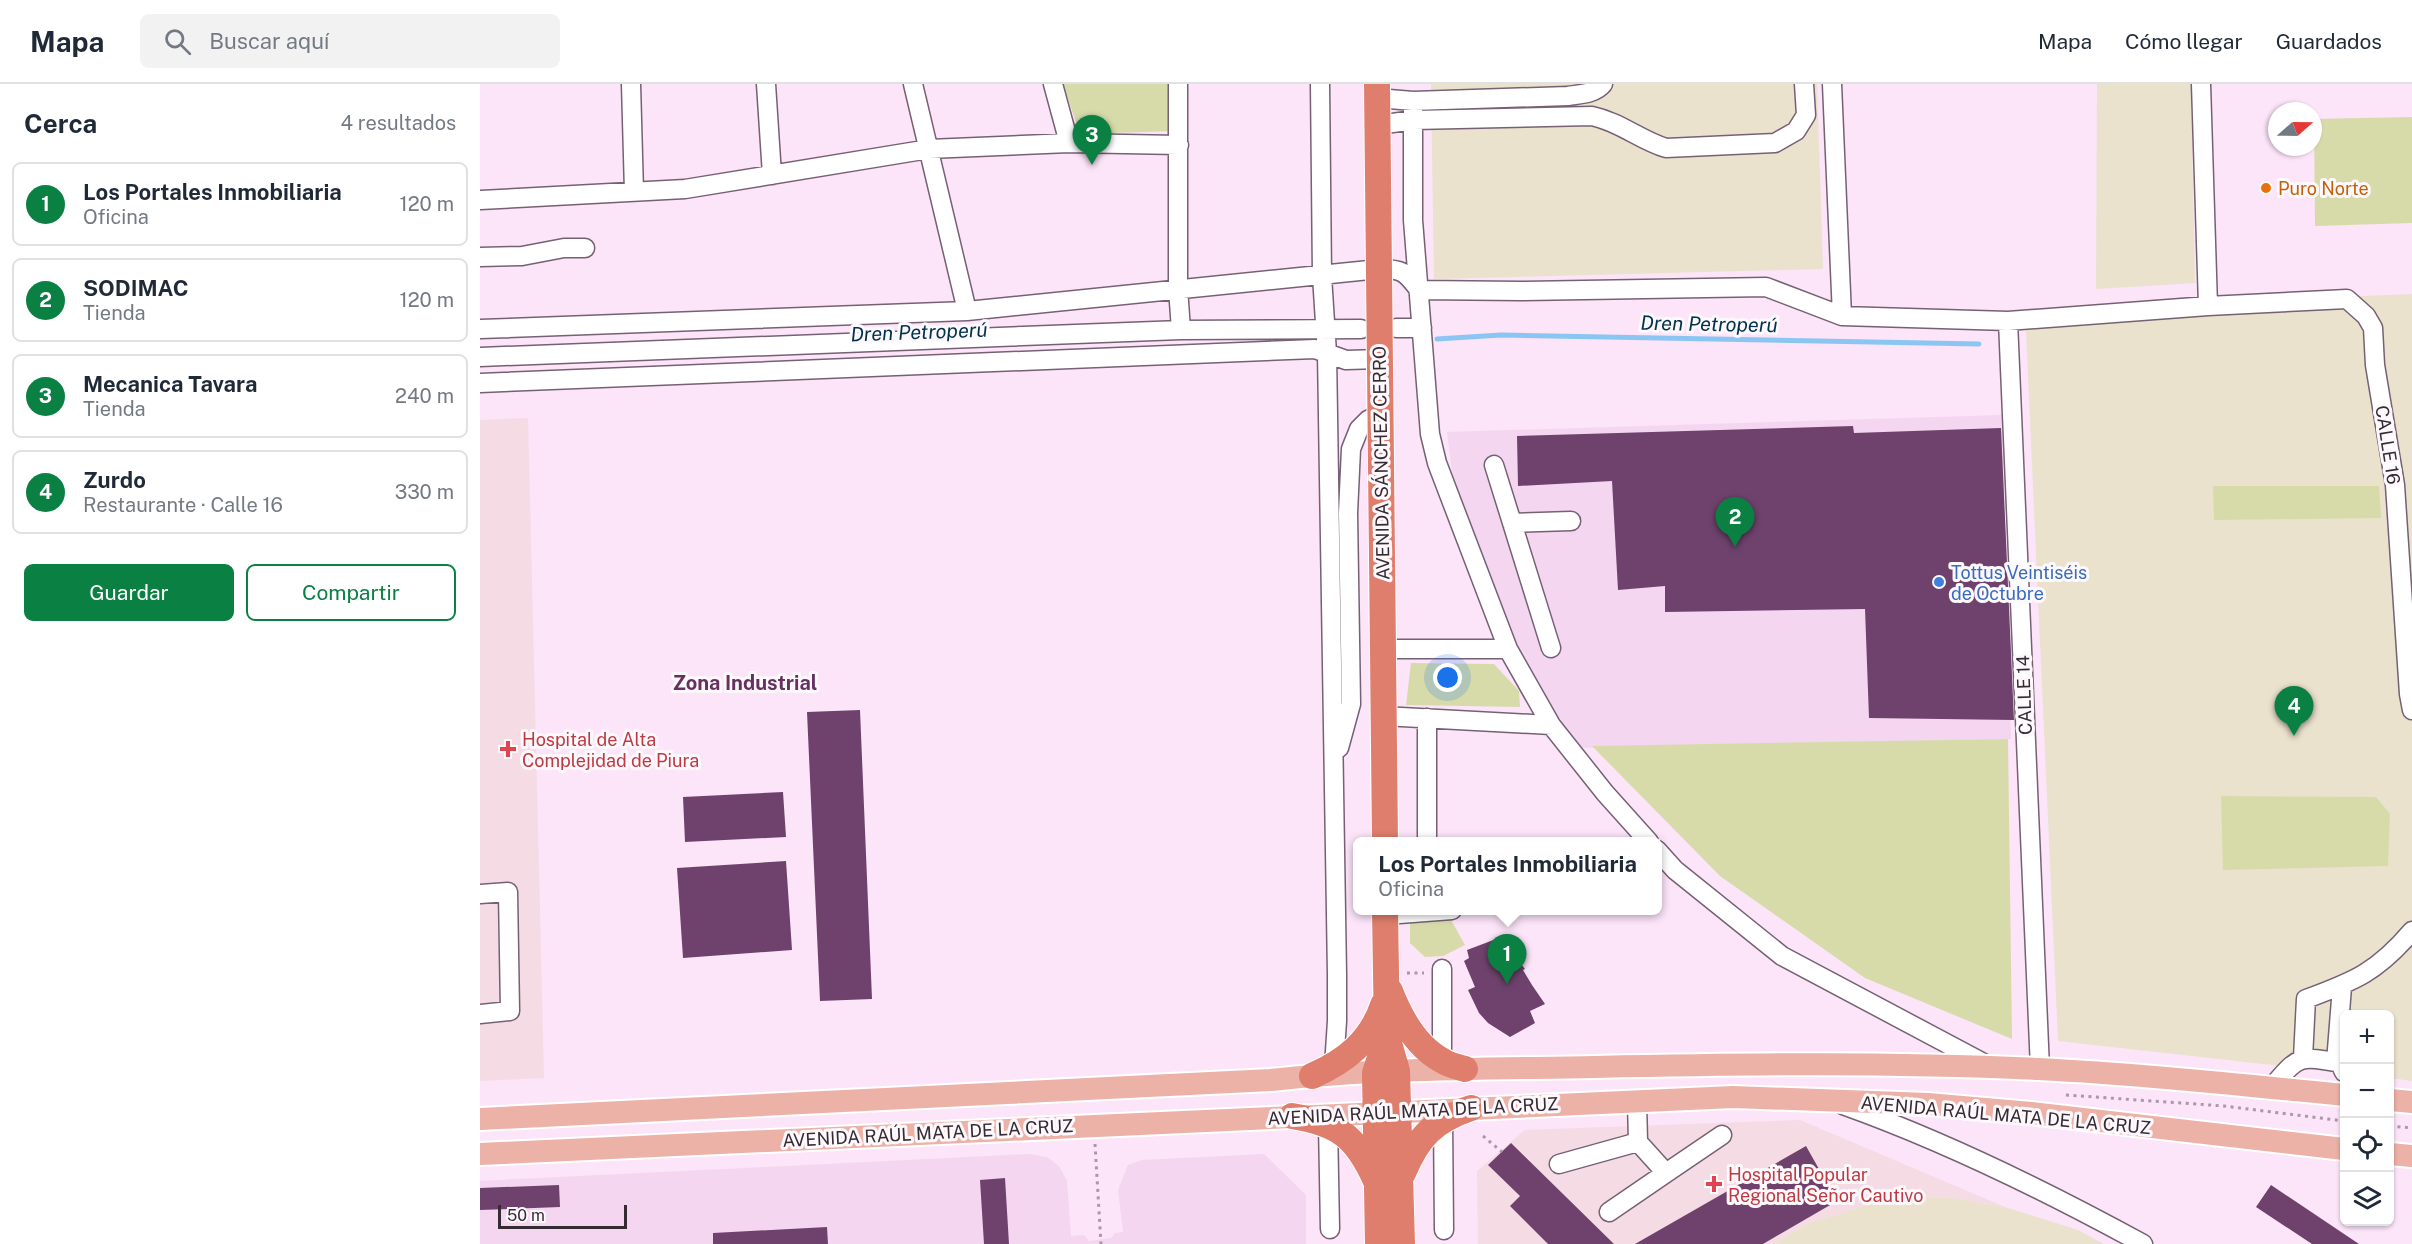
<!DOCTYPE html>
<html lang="es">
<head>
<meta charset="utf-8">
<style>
	body { margin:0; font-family:"Public Sans",sans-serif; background:#f2f2f3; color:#1f2937 }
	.controls { position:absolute; right:18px; bottom:18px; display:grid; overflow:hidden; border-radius:9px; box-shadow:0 2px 4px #0004 }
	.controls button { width:54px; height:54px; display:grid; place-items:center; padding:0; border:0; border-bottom:2px solid #e0e1e3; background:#fff; color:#1f2937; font:30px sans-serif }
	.compass { position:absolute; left:1788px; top:18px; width:54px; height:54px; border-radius:50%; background:#fff; box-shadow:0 2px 4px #0004; rotate:70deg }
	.scale { position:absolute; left:18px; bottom:15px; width:129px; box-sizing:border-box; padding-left:6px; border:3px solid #342b33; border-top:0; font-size:16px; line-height:21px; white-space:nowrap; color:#342b33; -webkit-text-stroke:4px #fdf8fc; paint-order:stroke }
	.you { position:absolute; left:968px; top:594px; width:21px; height:21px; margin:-15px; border:4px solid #fff; border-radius:50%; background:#1a73e8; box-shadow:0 0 0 9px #1a73e833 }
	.badge { display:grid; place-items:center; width:39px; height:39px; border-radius:50%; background:#0b8043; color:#fff; font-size:20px; font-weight:700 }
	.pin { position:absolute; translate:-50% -50px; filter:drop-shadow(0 2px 3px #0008) }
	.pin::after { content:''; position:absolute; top:32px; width:21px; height:18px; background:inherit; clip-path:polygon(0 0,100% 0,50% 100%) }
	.popup { position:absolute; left:873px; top:753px; width:309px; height:78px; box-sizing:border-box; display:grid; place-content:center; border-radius:9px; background:#fff; filter:drop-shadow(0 2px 4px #0005); font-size:20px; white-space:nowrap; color:#747a83 }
	.popup b { font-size:22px; color:#1f2937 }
	.popup::after { content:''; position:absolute; left:50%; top:100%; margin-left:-12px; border:12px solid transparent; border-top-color:#fff }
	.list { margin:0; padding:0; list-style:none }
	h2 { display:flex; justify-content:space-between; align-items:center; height:78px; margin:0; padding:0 24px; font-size:26px }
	h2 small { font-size:20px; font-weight:400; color:#747a83 }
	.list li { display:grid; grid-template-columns:39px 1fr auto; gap:18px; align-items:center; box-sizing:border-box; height:84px; margin:0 12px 12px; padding:0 12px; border:2px solid #e0e1e3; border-radius:9px }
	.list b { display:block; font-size:22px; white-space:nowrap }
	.list p { margin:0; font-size:20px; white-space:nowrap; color:#747a83 }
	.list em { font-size:20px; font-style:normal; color:#747a83 }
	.actions { display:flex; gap:12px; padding:18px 24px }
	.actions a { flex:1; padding:14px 0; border:2px solid #0b8043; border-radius:9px; text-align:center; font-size:21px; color:#0b8043 }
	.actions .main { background:#0b8043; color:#fff }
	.icon { flex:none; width:33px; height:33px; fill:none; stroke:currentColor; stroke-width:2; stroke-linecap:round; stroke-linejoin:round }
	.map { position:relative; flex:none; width:1932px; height:1160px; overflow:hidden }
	header { display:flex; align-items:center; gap:36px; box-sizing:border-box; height:84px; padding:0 30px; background:#fff; border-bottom:2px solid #e0e1e3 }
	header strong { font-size:28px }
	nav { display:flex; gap:33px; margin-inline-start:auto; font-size:21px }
	.search { width:420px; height:54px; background:#f2f2f3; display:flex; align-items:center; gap:15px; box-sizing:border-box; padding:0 21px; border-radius:9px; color:#747a83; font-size:22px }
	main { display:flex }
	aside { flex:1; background:#fff }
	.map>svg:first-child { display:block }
</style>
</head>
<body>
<header>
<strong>Mapa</strong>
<div class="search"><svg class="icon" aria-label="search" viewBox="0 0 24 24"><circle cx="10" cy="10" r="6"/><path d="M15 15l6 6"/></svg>Buscar aquí</div>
<nav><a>Mapa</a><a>Cómo llegar</a><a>Guardados</a></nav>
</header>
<main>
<aside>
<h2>Cerca<small>4 resultados</small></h2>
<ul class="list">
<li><span class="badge">1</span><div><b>Los Portales Inmobiliaria</b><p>Oficina</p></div><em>120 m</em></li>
<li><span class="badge">2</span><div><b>SODIMAC</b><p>Tienda</p></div><em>120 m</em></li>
<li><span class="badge">3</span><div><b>Mecanica Tavara</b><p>Tienda</p></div><em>240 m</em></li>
<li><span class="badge">4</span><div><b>Zurdo</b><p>Restaurante · Calle 16</p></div><em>330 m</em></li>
</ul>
<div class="actions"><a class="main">Guardar</a><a>Compartir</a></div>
</aside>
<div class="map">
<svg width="1932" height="1160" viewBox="0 0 1932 1160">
	<rect width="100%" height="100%" fill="#fce4f9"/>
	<path fill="#f4d6f1" d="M1522,331L1531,655L1098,664L1093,661L1026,548L975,411L967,348Z
		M549,1070L567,1073L579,1082L587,1097L591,1152L604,1151L609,1157L631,1154L635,1149L643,1148L638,1106L648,1081L662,1076L784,1070L826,1111V1160H0V1097Z"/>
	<path fill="#eae2cd" d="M951,0H1337L1343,185L954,195Z
		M1617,0H1711L1715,199L1616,205Z
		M1932,210V997L1910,994V930H1864V989L1578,957L1545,225Z
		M1436,1113L1473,1114L1525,1123L1598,1146L1624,1160H1294L1329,1139L1384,1122Z"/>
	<path fill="#f4dbe4" d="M48,334L64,994L0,997V336Z
		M1320,1036L1525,1123L1473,1114L1436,1113L1384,1122L1329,1139L1294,1160H998L997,1087L1045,1046Z"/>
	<path fill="#d7dbaa" d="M583,0H693L694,47L600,50Z
		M1932,33V139L1835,142L1834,35Z
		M1733,402H1899L1901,434L1734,436Z
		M931,579L1014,580L1039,607L1040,623L926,621Z
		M1528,655L1532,955L1385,894L1240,792L1112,662Z
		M1741,712L1896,713L1910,730L1908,782L1743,786Z
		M971,836L985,861L963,872L945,873L930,859V838Z"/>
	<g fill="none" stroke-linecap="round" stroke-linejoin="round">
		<path stroke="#8bc6f2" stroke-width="5" d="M957,255L1021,251L1499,260"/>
	</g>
	<path fill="#6e426c" d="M1373,342L1374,349L1521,344L1534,636L1389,634L1385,525L1185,528V502L1138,506L1132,397L1038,402L1037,352Z
		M380,626L392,915L340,917L327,628Z
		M303,708L306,753L205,758L203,713Z
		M306,777L312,866L203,874L197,784Z
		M1024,852L1030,866L1045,885L1043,886L1052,901L1065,920L1050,927L1055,939L1030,953L1008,939L999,929L988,906L995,903L984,877L989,874L987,866Z
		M1031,1059L1134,1160H1068L1030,1122L1040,1112L1008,1081Z
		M1326,1062L1357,1117L1283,1160H1155Z
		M525,1094L529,1160H504L500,1096Z
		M79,1101L80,1123L0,1126V1104Z
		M1791,1101L1879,1160H1832L1776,1123Z
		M347,1143L348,1160H233V1149Z"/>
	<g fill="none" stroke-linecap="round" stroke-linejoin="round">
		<g stroke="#766174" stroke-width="21">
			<path id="minor" d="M151,0L154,108
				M286,0L292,91
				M433,0L487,227
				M573,0L589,59
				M698,0V204L701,246
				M840,0L842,192L847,269L857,891V937L854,982
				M1352,0L1362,232
				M1721,0L1728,222
				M897,14L933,17L1088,12C1100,10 1115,10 1123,0
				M933,17V136L950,350L957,379L1028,565L1071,641L1125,709L1169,758
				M898,41L934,36L1112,32C1140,38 1160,56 1186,64L1295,59L1316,47L1326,31L1324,0
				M0,116L205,105L449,65L589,59L699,61
				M0,173L42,172L84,164H105
				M1528,237L1560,985
				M916,244H942
				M0,245L487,227L899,185C922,185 925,187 939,206L1042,207L1286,203L1362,232L1528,237L1728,222L1867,215L1886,232L1893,244L1895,281L1915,401L1929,610L1932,626
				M0,273L701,246L881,245
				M0,299L835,265L866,276L900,275
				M1014,381L1071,564
				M1032,439L1091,437
				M902,565H1028
				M903,632L1071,641
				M859,664L871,620L868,429L871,365L879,345L888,336L900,330
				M947,758V634
				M1177,766L1195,786L1302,872L1511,983
				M0,810L28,808L30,927L0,930
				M906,831L972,826
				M1823,974L1826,915C1875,897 1897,888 1932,847
				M962,977V885
				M1856,978L1862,903
				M1791,1004C1819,972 1817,971 1860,979L1864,988
				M1363,1021C1467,1058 1566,1107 1663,1160
				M963,1035L964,1146
				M848,1040L850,1145
				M1079,1080L1158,1058L1157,1017
				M1186,1089L1242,1051
				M1129,1128L1186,1089L1158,1058"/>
		</g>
		<g stroke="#fff" stroke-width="26">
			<path id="major" d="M1910,1016L1932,1018
				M0,1035L791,996C898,984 1007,985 1115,983C1262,980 1410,978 1558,985C1660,990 1762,1001 1864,1011
				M0,1070L1253,1013L1448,1020L1551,1029L1864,1065
				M1910,1070L1932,1072"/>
		</g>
		<g stroke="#fff" stroke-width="28">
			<path id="highway" d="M897,0L905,758
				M905,826L907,952L917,987L922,1160
				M910,907C920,933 936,963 963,977C969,981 978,983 985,985
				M832,992C866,977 891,957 903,921
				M812,1032C859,1040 876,1052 896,1097
				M923,1089C938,1053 953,1037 991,1024
				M898,1160L895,989L907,952"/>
		</g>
		<path stroke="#aa98a8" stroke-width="3" stroke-dasharray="3 4.5" stroke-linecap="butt" d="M927,889H944
			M1586,1011L1744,1022L1864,1037
			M1910,1042L1932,1044
			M1003,1052L1022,1068
			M615,1060L621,1160"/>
		<use href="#minor" stroke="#fff" stroke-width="18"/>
		<use href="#major" stroke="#ecb2a7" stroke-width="22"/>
		<use href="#highway" stroke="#df7e6c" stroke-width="26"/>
	</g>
	<circle fill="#e8710a" stroke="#fdf8fc" stroke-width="2" cx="1786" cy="104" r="6"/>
	<circle fill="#3f7fe0" stroke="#fdf8fc" stroke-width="2" cx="1459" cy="498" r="6"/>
	<g fill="#e0444e" stroke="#fdf8fc" stroke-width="2">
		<path d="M25 656h6v6h6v6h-6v6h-6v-6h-6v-6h6z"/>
		<path d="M1231 1091h6v6h6v6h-6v6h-6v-6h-6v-6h6z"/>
	</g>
	<g text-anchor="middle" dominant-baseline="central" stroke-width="6" stroke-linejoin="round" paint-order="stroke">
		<g font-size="18" fill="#c56008" stroke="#fdf8fc" text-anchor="start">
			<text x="1798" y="104">Puro Norte</text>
		</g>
		<g font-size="18" fill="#342b33" stroke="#fdf8fc">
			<text transform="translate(1908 361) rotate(81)">CALLE 16</text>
			<text transform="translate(901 379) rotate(-91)">AVENIDA SÁNCHEZ CERRO</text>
			<text transform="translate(1544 611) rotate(-92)">CALLE 14</text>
			<text transform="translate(933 1027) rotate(-3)">AVENIDA RAÚL MATA DE LA CRUZ</text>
			<text transform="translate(1526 1031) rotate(5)">AVENIDA RAÚL MATA DE LA CRUZ</text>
			<text transform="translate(448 1049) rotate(-3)">AVENIDA RAÚL MATA DE LA CRUZ</text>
		</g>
		<g font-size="18" fill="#366cbe" stroke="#fdf8fc" text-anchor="start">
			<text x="1471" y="488">Tottus Veintiséis<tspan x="1471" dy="21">de Octubre</tspan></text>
		</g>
		<g font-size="18" fill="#be3a42" stroke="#fdf8fc" text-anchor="start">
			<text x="42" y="655">Hospital de Alta<tspan x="42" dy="21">Complejidad de Piura</tspan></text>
			<text x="1248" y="1090">Hospital Popular<tspan x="1248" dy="21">Regional Señor Cautivo</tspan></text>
		</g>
		<g font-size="20" font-style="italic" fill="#00314d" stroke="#fdf8fc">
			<text transform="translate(1229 240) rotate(1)">Dren Petroperú</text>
			<text transform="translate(439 248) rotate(-2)">Dren Petroperú</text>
		</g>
		<g font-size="20" font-weight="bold" fill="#663161" stroke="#fdf8fc">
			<text x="265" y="599">Zona Industrial</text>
		</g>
	</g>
</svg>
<div class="controls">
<button>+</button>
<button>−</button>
<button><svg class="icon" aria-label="locate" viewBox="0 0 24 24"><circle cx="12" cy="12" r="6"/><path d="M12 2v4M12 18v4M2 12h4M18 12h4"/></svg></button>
<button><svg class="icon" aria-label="layers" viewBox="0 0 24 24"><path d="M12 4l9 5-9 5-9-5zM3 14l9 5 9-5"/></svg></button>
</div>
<svg class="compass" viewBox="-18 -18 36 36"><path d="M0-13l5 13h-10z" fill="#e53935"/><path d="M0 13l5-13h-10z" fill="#747a83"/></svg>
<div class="scale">50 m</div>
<div class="you"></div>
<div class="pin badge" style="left:1027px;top:900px">1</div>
<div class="popup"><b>Los Portales Inmobiliaria</b>Oficina</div>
<div class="pin badge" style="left:1255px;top:463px">2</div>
<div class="pin badge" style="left:612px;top:81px">3</div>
<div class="pin badge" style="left:1814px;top:652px">4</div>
</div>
</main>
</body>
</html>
